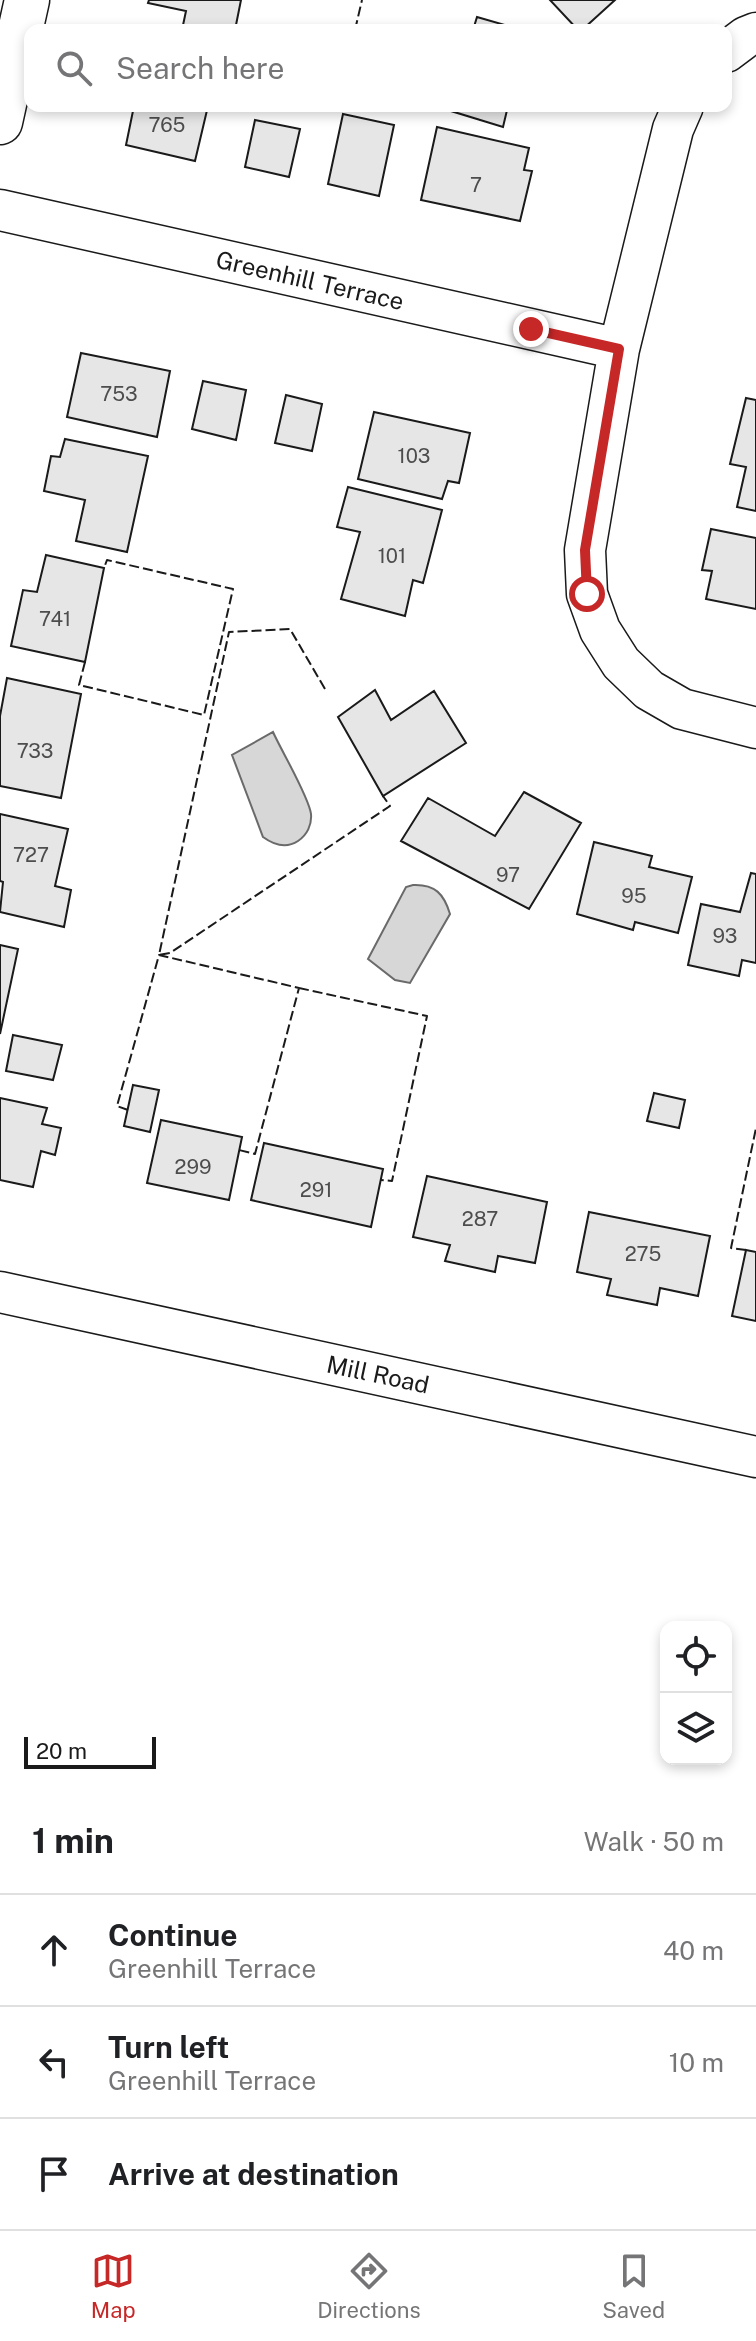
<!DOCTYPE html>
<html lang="en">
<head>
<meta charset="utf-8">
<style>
	body { margin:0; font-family:"Public Sans",sans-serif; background:#f2f2f2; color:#202124 }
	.controls { position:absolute; right:24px; bottom:24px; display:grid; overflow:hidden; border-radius:16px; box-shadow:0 4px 12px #0003 }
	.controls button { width:72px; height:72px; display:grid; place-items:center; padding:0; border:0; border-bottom:2px solid #e0e0e0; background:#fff; color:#202124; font:40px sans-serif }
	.scale { position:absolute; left:24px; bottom:20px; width:132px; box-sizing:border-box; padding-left:8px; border:4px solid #1a1a1a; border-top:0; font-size:22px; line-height:28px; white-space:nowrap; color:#1a1a1a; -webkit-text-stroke:6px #fff; paint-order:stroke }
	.stop { position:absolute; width:24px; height:24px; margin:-18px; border:6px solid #c62828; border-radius:50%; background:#fff }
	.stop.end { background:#c62828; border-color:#fff; box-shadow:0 2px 8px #0008 }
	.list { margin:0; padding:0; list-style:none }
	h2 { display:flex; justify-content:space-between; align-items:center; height:104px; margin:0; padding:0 32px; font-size:34px }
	h2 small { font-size:26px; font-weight:400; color:#757577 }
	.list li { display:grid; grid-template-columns:52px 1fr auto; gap:24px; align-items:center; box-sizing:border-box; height:112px; padding:0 32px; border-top:2px solid #e0e0e0 }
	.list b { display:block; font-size:30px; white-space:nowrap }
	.list p { margin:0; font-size:26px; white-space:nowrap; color:#757577 }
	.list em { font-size:26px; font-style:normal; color:#757577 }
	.icon { flex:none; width:44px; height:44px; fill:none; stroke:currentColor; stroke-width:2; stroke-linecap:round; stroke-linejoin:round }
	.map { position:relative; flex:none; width:756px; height:1789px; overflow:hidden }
	.search { position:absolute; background:#fff; box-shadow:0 4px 12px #0003; left:24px; right:24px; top:24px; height:88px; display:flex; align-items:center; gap:20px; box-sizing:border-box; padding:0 28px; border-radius:16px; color:#757577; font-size:30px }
	.sheet { height:440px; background:#fff }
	nav { display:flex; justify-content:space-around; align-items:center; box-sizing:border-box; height:112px; border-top:2px solid #e0e0e0; background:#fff; font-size:22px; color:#757577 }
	nav a { display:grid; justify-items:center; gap:4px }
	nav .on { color:#c62828 }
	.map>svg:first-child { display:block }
</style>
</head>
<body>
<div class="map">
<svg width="756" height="1789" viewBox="0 0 756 1789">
	<rect width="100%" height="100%" fill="#fff"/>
	<path fill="#d7d7d7" stroke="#6a6a6a" stroke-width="2" d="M273,732C281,750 309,797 311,814C312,825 307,835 298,841C286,849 274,845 263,837L232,755Z
		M413,885C435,884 444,894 450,914L410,983L395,980L368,959L406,887Z"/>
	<path fill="#e6e6e6" stroke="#1a1a1a" stroke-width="2" d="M149,0H241L235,30H182L186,11L148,3Z
		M550,0H615L582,30H578Z
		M477,17L522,30H473Z
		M134,106H208L195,161L126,145Z
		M453,106H508L503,127L451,111Z
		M343,114L394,125L379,196L328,184Z
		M255,120L300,129L289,177L245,167Z
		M437,127L529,148L524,170L532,171L520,221L421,200Z
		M81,353L170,371L157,437L67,417Z
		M203,381L246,390L236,440L192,429Z
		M286,395L322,404L312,451L275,443Z
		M746,398L756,400V511L737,507L746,467L730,464Z
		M374,412L470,433L459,483L448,481L442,499L358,479Z
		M65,439L148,456L127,552L76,541L85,500L44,491L51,456L60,457Z
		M348,487L442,510L423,583L413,580L405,616L341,599L360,532L337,527Z
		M711,529L756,538V609L706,599L712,571L702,570Z
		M46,555L104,568L85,662L11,646L23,590L37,592Z
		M7,678L81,694L61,798L0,786V716Z
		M375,690L391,720L434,691L466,743L383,796L338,717Z
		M524,792L581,823L529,909L401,841L428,798L495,836Z
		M0,814L68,829L55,886L71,890L64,927L0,912L3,882L0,881Z
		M594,842L652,856L649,867L692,877L678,933L635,922L633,930L577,914Z
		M751,873L756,874V963L742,960L739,976L688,965L701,904L740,912Z
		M0,945L18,949L0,1034Z
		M13,1035L62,1045L53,1080L6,1071Z
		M133,1085L159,1090L150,1132L124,1126Z
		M654,1093L685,1100L679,1128L647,1121Z
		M0,1098L47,1108L42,1124L61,1128L55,1155L41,1151L33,1187L0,1180Z
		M161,1120L242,1137L229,1200L147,1183Z
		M264,1143L383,1169L371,1227L251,1200Z
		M427,1176L547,1202L535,1263L498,1256L495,1272L445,1261L450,1245L413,1237Z
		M589,1212L710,1236L698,1296L660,1288L657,1305L607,1295L611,1279L577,1272Z
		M746,1250L756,1252V1321L732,1316Z"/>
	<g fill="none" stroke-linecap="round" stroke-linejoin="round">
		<g stroke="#1a1a1a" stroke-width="43">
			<path id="minor" d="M726,52L746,37L756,33
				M683,106L673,129L619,349L585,550L587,594L600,630L621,663L649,690L682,709L756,728
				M0,210L619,349
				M0,1292L756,1457"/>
		</g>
		<g stroke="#1a1a1a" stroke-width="47">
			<path id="tertiary" d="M0,122L27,0"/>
		</g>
		<use href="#minor" stroke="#fff" stroke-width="40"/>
		<use href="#tertiary" stroke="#fff" stroke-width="44"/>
		<path stroke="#1a1a1a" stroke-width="2" stroke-dasharray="10 4" stroke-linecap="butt" d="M355,30L362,0
			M85,662L79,685L204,715L233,589L107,560L104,568
			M325,689L290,629L229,632L159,955L170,953L390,806L383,796
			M299,988L427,1016L392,1181L381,1180
			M128,1110L117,1106L159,955L299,988L255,1154L239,1150
			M746,1250L731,1248L756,1128"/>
	</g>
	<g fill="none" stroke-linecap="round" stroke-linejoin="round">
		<path stroke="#c62828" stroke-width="10" d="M531,329L619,349L585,550L587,594"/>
	</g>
	<g text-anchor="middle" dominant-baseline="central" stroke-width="6" stroke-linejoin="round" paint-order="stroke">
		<g font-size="20" fill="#4d4d4d">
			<text x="167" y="125">765</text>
			<text x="476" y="185">7</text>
			<text x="119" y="394">753</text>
			<text x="414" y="456">103</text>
			<text x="392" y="556">101</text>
			<text x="55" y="619">741</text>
			<text x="35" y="751">733</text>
			<text x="31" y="855">727</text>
			<text x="508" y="875">97</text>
			<text x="634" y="896">95</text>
			<text x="725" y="936">93</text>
			<text x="193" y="1167">299</text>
			<text x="316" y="1190">291</text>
			<text x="480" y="1219">287</text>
			<text x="643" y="1254">275</text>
		</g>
		<g font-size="24" fill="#1a1a1a" stroke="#fff">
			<text transform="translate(310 280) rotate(13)">Greenhill Terrace</text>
			<text transform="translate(378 1374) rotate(12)">Mill Road</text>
		</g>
	</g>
</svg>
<div class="controls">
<button><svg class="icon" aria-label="locate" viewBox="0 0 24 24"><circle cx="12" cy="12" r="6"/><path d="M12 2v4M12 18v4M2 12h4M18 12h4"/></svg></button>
<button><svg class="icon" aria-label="layers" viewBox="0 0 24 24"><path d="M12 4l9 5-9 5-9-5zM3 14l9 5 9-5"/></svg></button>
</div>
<div class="scale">20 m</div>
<div class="stop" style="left:587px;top:594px"></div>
<div class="stop end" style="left:531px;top:329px"></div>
<div class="search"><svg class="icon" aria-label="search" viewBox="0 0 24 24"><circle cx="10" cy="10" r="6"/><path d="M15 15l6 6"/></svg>Search here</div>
</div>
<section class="sheet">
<h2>1 min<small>Walk · 50 m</small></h2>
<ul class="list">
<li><svg class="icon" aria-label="ahead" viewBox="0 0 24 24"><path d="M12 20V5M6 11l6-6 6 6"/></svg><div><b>Continue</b><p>Greenhill Terrace</p></div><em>40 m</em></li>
<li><svg class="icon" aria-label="left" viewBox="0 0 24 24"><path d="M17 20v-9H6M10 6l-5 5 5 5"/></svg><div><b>Turn left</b><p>Greenhill Terrace</p></div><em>10 m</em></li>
<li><svg class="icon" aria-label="arrive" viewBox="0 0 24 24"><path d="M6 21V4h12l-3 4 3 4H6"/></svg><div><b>Arrive at destination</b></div></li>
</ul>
</section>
<nav>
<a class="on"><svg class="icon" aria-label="map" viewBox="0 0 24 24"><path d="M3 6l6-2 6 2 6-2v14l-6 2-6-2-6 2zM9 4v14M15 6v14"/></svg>Map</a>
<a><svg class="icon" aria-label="directions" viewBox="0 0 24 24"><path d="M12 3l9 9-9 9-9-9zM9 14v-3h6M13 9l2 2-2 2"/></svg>Directions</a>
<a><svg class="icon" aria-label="saved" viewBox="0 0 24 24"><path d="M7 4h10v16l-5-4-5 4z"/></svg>Saved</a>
</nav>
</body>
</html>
